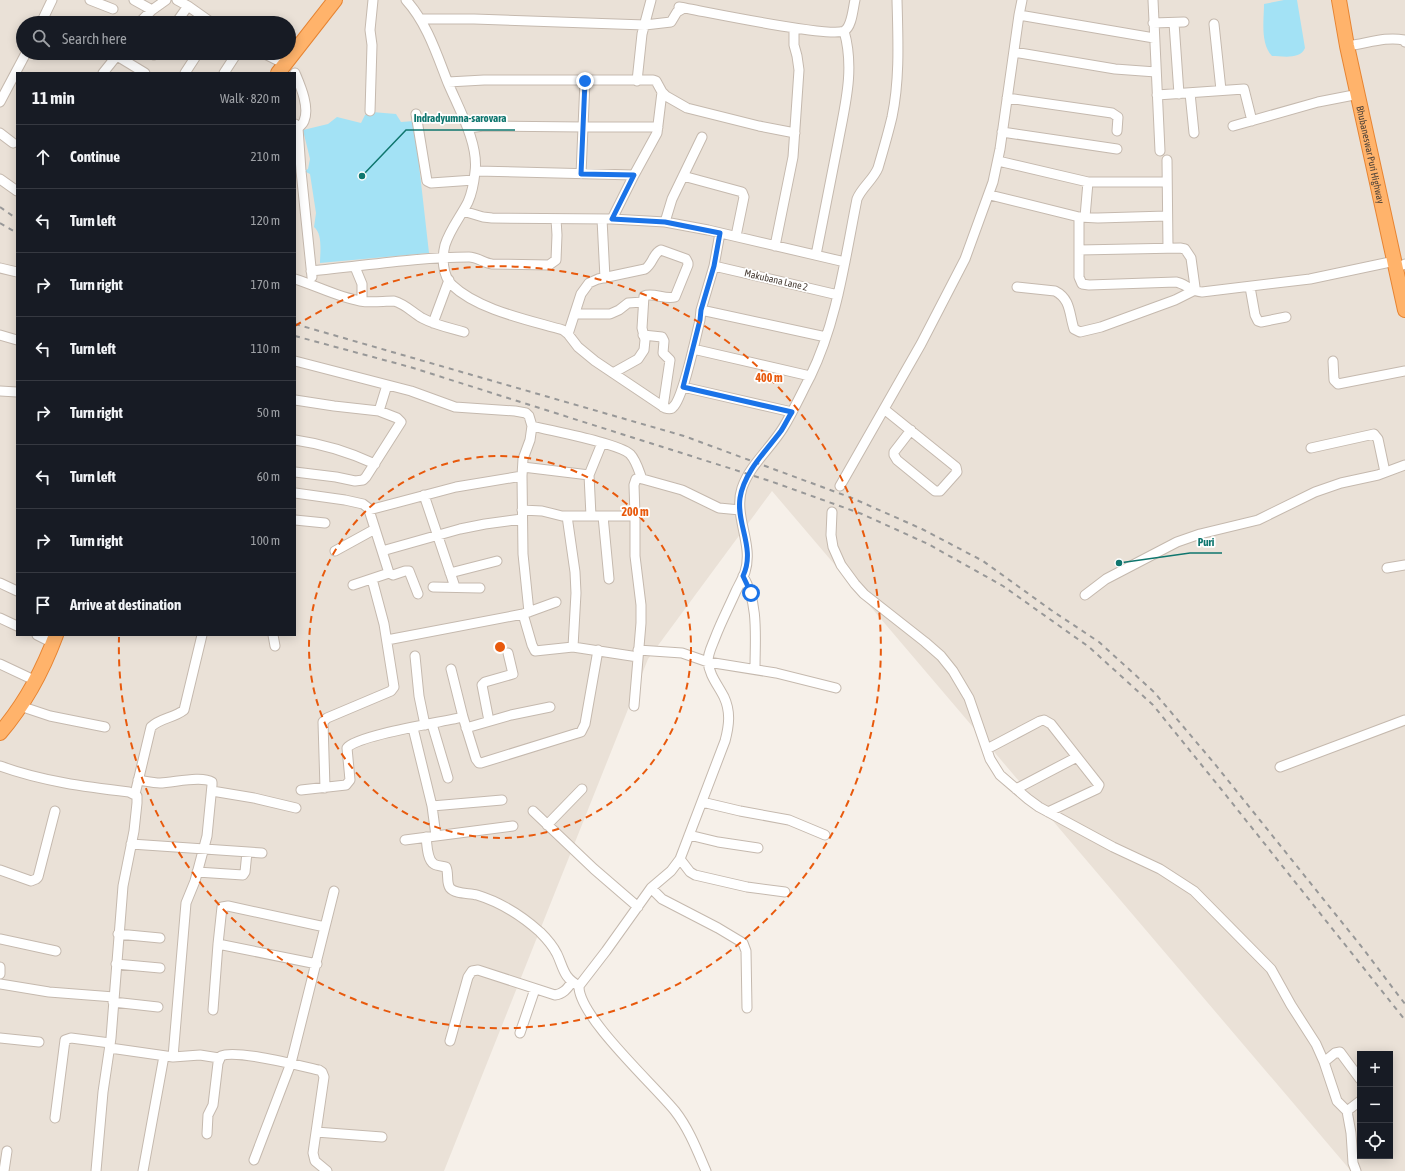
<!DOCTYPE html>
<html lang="en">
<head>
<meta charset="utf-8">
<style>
	body { margin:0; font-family:"Asap Condensed",sans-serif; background:#20242c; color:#f1f3f6 }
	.controls { position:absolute; right:12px; bottom:12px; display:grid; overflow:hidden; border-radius:0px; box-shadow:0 2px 10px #0003 }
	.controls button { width:36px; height:36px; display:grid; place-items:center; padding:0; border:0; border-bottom:1px solid #363941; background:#171b24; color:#f1f3f6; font:20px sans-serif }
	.stop { position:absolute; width:12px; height:12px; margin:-9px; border:3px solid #1a73e8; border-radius:50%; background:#fff }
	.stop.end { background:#1a73e8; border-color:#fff; box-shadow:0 1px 4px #0008 }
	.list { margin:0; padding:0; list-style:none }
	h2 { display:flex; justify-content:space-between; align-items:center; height:52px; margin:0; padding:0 16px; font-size:17px }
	h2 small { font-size:13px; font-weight:400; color:#9ea1a6 }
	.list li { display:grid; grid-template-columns:26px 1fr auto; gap:12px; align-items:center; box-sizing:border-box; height:64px; padding:0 16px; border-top:1px solid #363941 }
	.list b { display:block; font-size:15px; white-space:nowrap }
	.list em { font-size:13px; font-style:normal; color:#9ea1a6 }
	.icon { flex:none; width:22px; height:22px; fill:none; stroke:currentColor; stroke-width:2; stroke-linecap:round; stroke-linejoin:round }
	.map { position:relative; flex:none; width:1405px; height:1171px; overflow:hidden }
	.search { position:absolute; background:#171b24; box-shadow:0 2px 10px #0003; left:16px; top:16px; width:280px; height:44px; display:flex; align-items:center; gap:10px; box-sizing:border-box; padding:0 14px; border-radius:22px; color:#9ea1a6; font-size:15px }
	.panel { position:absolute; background:#171b24; box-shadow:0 2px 10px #0003; left:16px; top:72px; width:280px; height:564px; border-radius:0px }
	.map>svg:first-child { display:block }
</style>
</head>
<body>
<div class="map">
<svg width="1405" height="1171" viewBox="0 0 1405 1171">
	<rect width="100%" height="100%" fill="#f6f0e9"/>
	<path fill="#eae1d7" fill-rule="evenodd" d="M0,0H1405V1171H1351L772,491L648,659L444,1171H0ZM23,23H289V53H23ZM17,73H295V635H17ZM1360,1054H1390V1156H1360Z"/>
	<path fill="#a3e2f5" d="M1284,0H1297L1305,48C1300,60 1282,56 1272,56C1260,43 1264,20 1264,4Z
		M372,112L396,114L401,122L414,121L429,253L320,263C320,253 323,234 314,227L316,213L310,174L304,171L308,169L310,159L303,130L328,124L337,117L361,123L365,115Z"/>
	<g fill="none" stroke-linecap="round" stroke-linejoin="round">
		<g stroke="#c5b9ae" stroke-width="11">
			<path id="minor" d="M90,0L113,9
				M134,0L152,10
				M177,0L188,6L212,23
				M406,0C427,23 437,55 448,83C459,109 479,144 475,172C474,182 472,193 468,202C461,216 450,229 445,245C442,257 442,275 452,285C478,310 529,320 563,330L568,334L578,347L595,361L665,408C668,409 671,410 673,407C683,399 696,336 700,320L701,310L714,266L720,233
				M1153,0L1160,151
				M679,7C703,11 829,38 844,31C852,27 853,8 855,0
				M1019,15L1154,38
				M420,19H474L645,25L671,22L677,12L684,8
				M41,23L52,0
				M139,23L152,10L166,0
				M176,23L188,6
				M1153,23L1184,22
				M1174,23L1179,94
				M1214,24L1221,90
				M1347,46C1366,44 1385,36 1404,40L1405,42
				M1014,52L1115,69L1156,72
				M263,53L285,64
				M154,55L155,53
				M117,56L145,73
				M103,73L119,53
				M185,73L198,53
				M224,73L237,53
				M295,73C300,85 310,107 304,121C303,124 300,126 298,128
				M637,81L642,34L651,0
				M448,82L484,80H653L656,81L662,92L666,96L687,108L759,126L795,133
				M1190,93L1194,133
				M1157,95L1244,89L1252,121
				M1007,98L1112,113L1118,117L1117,131
				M0,102L26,53
				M370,111L372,45L370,30L373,0
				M416,114L427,181L431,183L474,180
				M295,124L298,128L301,171L312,277
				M1233,126L1318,102L1359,94
				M468,128L484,126L584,127H658
				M1002,132L1117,149
				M0,133L13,143
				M1167,160L1168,248
				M998,161L1088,182H1167
				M476,171L634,175
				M581,174L585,81
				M683,176L742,192L744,197L736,236
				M0,179L17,191
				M990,195L1079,217L1098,218L1167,216
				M463,211L483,217L492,218L612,219L665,222L708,230L845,262
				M1079,217V277L1082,284L1089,285L1176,282C1186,284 1190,291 1202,292L1310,279L1395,261
				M1085,217L1088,182
				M602,219L605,278
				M612,219L634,175L657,133L662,92
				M665,222L672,199L702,137
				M775,246L793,157L799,70L797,56L794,45V28
				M816,255C823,218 831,180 838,143C845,105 855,69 844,31
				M1403,265L1405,264
				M714,266L838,295
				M355,267L362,284V301
				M0,268L17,272
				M311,271C364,266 416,257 469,257C477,257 484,263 492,264L549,265L556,260L557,235L556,219
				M295,279C317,286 338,297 360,301C371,303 383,301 394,301C405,304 412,312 422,318C435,325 450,328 464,332
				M1017,287L1055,291C1071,299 1069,314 1074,329L1080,332L1101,327L1175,300L1193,291L1195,287L1191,258L1185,249L1180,248L1079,250
				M1250,287L1255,315L1258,321L1261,322L1286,317
				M701,310L826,337
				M575,314H610L619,310L628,303L643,302
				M433,323L449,280
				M568,334L581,294L589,283L598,279L645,269C653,264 653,253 661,250L686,259L688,263V265L675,297C665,300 653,292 644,296L642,328L645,340L644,350L638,359L613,373
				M0,335L17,340
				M643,335L662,337L664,341L663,353L670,360L663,407
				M693,349L810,376
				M295,361L411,391L455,407L515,411L526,413L529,416L532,426L530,440L523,459L522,476L523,554L529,612
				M1333,361L1334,380L1338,384L1405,371
				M683,387L792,412
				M0,391L17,392
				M295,400L334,406L379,411L397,418L401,422L366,477L363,480L355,481L336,477L295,472
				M884,409L956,467L957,472L940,491H935L897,460L894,455V452L911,430
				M379,411L387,385
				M532,426C551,431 618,443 630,454C636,460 639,471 642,479
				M295,440C323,444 349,452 375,464
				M1311,448L1374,434L1378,439L1385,472
				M523,467L589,475
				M840,486L921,344L965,259L993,182L1000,149L1019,15L1022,0
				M295,493L345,500L363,504L367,507L369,510L389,573L393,575L405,571H409L418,594
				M424,495L455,587
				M369,510L456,487L522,476
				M522,510L542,511L562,516H635L634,485L636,479L639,478L682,490L719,508L740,510
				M832,512L831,535L833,547L841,565L855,584L864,594L925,642L941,656L953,671L969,698L990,759L1000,775L1028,799L1039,807L1113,847L1160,869L1194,891L1271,969L1291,1005L1316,1044L1324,1062L1337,1101L1347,1111L1351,1133L1353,1163L1356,1171
				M567,516L575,572L576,593L573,647
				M591,516L589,475L602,443
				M603,516L609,579
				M295,520L325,523
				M335,551L375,529
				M382,551L460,529L485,524L522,519
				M1387,568L1405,565
				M450,573L497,561
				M743,576C759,604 755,638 755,669
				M0,583L17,591
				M353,585L389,573
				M433,587L480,588
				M1085,595L1106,579L1177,542L1200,534L1258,520L1315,492L1341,483L1378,475L1405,465
				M523,614L532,645L535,651L573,647L638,657
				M0,618L17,626
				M37,635L53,643
				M273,635L275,646
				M387,640L523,614L556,602
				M638,650L682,653L708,662L776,673L836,688
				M415,656L419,696L425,725
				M0,664L34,680
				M451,669L463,717L476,759L479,763H481L581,732L585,724L598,650
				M20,706L50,716L105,727
				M634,706L641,623V605L635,556V516
				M489,721L482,685L485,682L513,674L508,653
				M432,724L448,778
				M413,728L432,806L436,836
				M466,728L511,715L550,707
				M987,749L1040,721L1044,720L1051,724L1099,785L1097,789L1048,812
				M0,766C41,781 86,787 129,792L137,796V803L134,831L123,886L111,1038L103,1092L96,1171
				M1280,767L1405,720
				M138,780C145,781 153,783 160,783C173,783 201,775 212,782V785L207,836L195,881L186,903L173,1057
				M325,788L323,722L327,718L391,691L394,687L384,624L372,579
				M1016,789L1077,757
				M301,790L346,785L350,780L347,748C357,735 443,722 463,717
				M212,791L254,798L296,808
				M135,794L151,727C160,718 174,718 184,710L202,635
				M702,802L740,811L789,820L825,835
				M432,806L502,800
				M533,811L594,869L638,907
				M547,825L582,789
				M689,835L718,842L758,848
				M426,837C427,844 427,860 434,864C437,866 442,866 446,867C449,873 446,883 450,888C455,894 469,893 477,895C500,902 522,916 540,932C546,938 553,946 557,954C564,969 563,977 579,986
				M405,840L513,826
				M131,844L262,853
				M680,859L690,872L695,875L747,887L785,892
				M0,870L31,881L36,879L38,877L55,811
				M197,872L243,875L245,872L247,852
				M651,888L662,899L718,928L743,943L746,951L747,1008
				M118,934L160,938
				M0,939L56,951
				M218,944L317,964
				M116,964L160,968
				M0,967V974
				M0,984L49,992L114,997
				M113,1002L158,1007
				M213,1010L218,944L222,907L228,906L325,927
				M520,1033L535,989
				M0,1038L39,1042
				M450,1041L468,977L472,971L478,970L555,995C563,994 567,989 572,982
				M110,1048L173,1057L200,1055L219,1058
				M1324,1062L1335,1053L1340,1052L1360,1079
				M1347,1111L1360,1101
				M55,1118L65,1040L71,1038L110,1043
				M316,1132L382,1137
				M207,1134L208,1115L213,1105L218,1063L221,1056C236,1049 301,1066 319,1070L322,1072L324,1077L313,1153L315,1161L327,1171
				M254,1160L291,1063L334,891
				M4,1171L7,1151
				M143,1171L164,1056
				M706,1171C697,1150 689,1129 675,1111C654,1085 578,1016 579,986L606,951L651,888L671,871L680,859L725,741C729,726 731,712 724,697C718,685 709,675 708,661C708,653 712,646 715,638C721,622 729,607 736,591C739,585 743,578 745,572C754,544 733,516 742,488C750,465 770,449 783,428C793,412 801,394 810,377C837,322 845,259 857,199C862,187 873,180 878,168C883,151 888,134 892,117C900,79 898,39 897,0"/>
		</g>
		<g stroke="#e78432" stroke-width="16">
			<g id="highway">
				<path id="s1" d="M1339,0L1347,46L1405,310"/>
				<path d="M278,73L335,0"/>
				<path d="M0,733C24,705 43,670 56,635"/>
			</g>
		</g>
		<use href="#minor" stroke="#fff" stroke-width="9"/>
		<use href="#highway" stroke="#ffb36b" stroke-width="14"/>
		<path stroke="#989898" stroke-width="2" stroke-dasharray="5 5" stroke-linecap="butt" d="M0,207L17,219
			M0,223L17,233
			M295,324L684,436L852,498L922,529L983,561L1051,610L1099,642L1154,692L1214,763L1361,946L1405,1004
			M295,336L410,367L770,481L862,514L928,544L1003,586L1089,647L1153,705L1221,789L1405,1020"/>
	</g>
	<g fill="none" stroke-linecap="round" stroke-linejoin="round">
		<path stroke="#1a73e8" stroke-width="5" d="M585,81L581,174L634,175L612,219L665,222L720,233L714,266L701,310L700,320L683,387L792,412C788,418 785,425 781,431C766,451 744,472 740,498C736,524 756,549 743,576L751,593"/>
	</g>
	<g fill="none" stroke="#e8590c" stroke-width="2" stroke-dasharray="7 5">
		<circle cx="500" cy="647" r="191"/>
		<path d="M295 326A381 381 0 1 1 119 637"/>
	</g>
	<g text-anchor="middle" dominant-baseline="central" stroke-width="3.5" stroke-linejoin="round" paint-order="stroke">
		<g font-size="10" fill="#4a3f37" stroke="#fff">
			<text stroke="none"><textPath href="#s1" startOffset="158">Bhubaneswar Puri Highway</textPath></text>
			<text transform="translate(776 280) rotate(13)">Makubana Lane 2</text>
		</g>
	</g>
	<circle cx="500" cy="647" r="6" fill="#e8590c" stroke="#fff" stroke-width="2"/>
	<g font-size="12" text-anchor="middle" font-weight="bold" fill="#e8590c" stroke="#fff" stroke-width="3.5" stroke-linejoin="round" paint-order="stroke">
		<text x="769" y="382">400 m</text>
		<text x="635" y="516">200 m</text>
	</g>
	<path fill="none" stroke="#0f766e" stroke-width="1.5" d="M362 176L406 130H515M1119 563L1190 553H1222"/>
	<g fill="#0f766e" stroke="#fff" stroke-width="1.5">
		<circle cx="362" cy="176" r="4"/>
		<circle cx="1119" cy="563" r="4"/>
	</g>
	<g font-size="11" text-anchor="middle" font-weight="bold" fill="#0f766e" stroke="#fff" stroke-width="3.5" stroke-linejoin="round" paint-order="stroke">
		<text x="460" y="122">Indradyumna-sarovara</text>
		<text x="1206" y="546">Puri</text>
	</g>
</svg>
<div class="controls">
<button>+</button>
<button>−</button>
<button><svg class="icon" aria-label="locate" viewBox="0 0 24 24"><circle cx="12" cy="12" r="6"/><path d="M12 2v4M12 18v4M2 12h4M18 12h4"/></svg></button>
</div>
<div class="stop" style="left:751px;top:593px"></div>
<div class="stop end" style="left:585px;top:81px"></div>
<div class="search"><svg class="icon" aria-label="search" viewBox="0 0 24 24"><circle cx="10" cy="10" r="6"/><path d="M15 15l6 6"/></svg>Search here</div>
<section class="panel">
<h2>11 min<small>Walk · 820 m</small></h2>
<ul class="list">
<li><svg class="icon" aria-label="ahead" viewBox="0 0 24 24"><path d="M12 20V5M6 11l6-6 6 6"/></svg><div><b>Continue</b></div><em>210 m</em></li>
<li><svg class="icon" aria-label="left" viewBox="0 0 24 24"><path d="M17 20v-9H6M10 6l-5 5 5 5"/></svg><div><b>Turn left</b></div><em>120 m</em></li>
<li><svg class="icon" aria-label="right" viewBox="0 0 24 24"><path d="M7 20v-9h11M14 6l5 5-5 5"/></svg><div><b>Turn right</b></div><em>170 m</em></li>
<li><svg class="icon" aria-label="left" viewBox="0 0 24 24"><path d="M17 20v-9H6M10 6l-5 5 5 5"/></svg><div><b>Turn left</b></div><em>110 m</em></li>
<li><svg class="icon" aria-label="right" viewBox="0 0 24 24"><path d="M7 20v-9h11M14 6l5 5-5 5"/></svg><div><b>Turn right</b></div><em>50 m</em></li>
<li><svg class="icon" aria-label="left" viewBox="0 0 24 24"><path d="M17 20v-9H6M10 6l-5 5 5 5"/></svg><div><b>Turn left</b></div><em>60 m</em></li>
<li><svg class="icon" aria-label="right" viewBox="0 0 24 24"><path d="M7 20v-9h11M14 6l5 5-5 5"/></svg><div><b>Turn right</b></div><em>100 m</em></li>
<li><svg class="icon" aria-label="arrive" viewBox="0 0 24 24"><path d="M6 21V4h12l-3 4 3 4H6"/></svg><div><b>Arrive at destination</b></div></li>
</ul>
</section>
</div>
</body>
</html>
